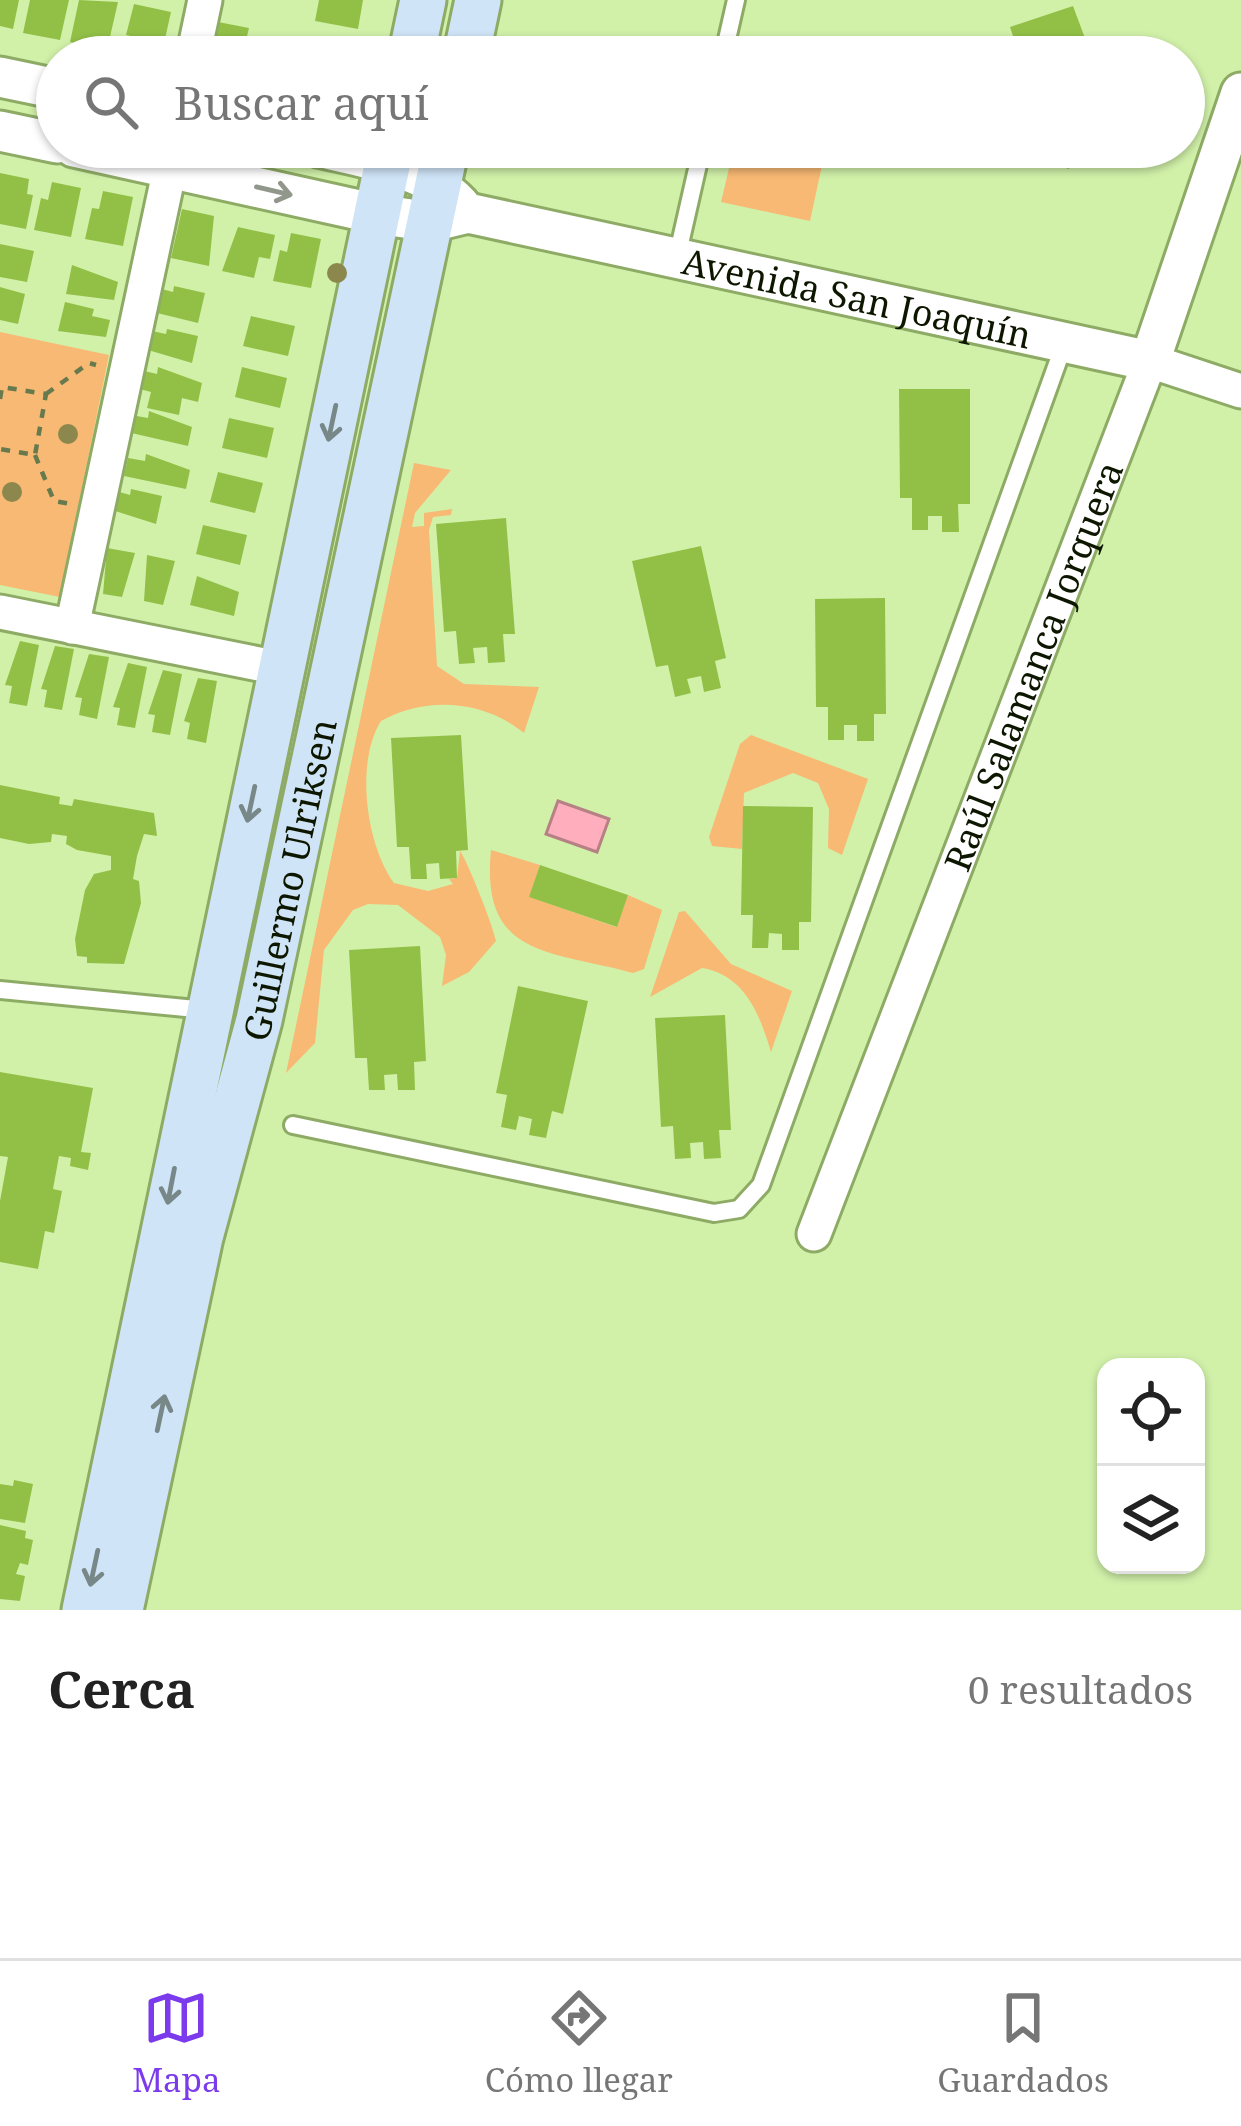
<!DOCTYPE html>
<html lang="es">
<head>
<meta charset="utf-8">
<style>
	body { margin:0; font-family:"Noto Serif",serif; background:#f2f2f2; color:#222 }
	.controls { position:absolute; right:36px; bottom:36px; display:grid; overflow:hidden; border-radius:24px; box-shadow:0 3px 9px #0004 }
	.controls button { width:108px; height:108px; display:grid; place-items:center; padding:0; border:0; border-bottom:3px solid #e0e0e0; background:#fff; color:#222; font:60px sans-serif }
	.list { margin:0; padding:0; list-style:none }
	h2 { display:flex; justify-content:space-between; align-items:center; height:156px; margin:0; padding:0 48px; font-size:51px }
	h2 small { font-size:39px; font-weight:400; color:#767676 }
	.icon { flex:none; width:66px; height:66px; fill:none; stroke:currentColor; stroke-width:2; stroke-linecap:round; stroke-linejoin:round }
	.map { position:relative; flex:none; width:1241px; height:1610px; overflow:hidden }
	.search { position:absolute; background:#fff; box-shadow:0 3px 9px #0004; left:36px; right:36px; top:36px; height:132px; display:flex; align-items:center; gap:30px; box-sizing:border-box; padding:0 42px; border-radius:66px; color:#767676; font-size:45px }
	.sheet { height:348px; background:#fff }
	nav { display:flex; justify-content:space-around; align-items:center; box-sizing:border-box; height:168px; border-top:3px solid #e0e0e0; background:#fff; font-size:33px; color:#767676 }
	nav a { display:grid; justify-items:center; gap:6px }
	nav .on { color:#7c3aed }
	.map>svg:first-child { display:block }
</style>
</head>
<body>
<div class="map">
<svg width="1241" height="1610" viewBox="0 0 1241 1610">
	<rect width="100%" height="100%" fill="#d1f1a9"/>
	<path fill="#f8b974" d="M734,147H826L810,221L721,202Z
		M0,332L109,355L60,597L0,585Z
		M414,463L451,470L415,513L412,527L424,526V513L452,509L451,515L433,517L429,530L437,666L464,684L539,687L524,733C483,700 427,696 381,721C355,762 366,845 394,883L428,891L453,884L449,879L457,878L460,851C466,858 493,925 496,941L469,972L442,986L446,955L440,937L398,905L368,904L353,910L324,950L315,1043L286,1073Z
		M751,735L868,779L842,855L828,848L829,809L818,783L793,773L744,793L742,849L712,846L709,837L740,744Z
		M491,850L540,865L530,897L616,927L628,895L662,910L644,969L633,973C552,950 480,959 491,850Z
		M685,911L731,964L792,991L771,1052C760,1015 745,975 702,968L650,997L679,912Z"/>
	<path fill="#feaebc" stroke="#b68184" stroke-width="3" d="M558,801L609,819L597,852L546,834Z"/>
	<path fill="#92c047" d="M0,0H19L13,29L0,26Z
		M30,0H69L60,40L23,33Z
		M79,0L118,2L107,50L70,42Z
		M319,0H363L358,29L315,21Z
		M134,4L171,12L161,57L131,53L135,37L126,35Z
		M1073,6L1092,57H1020L1010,27Z
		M213,21L249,28L242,57H205Z
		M269,36L304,44L301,57H264Z
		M1060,147H1111L1113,154L1067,169Z
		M0,173L29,179L27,194L33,195L26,229L0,224Z
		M52,182L81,188L71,237L34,230L41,198L48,200Z
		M103,191L133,197L123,246L85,239L92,208L99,209Z
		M182,209L214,216L209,266L171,258Z
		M238,227L275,235L270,259L259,257L254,278L222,271Z
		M291,233L321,239L311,288L273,281L280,250L287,252Z
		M0,244L34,251L27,282L0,277Z
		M72,265L118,282L114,300L66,294Z
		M174,286L205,293L198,323L153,312L158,288L173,292Z
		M0,287L25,294L18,324L0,320Z
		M65,302L94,309L92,316L110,320L106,337L58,331Z
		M251,316L295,326L288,356L243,346Z
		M167,329L198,336L192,363L148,350L152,331L166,334Z
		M158,367L202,383L198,402L182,398L179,415L147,408L151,392L136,388L140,370L157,374Z
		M242,367L287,378L280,408L235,397Z
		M899,389H970V504H958L959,532H942V516H928V530H912V498H900Z
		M149,411L192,427L188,446L127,432L131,415L148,418Z
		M229,418L274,428L267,458L222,448Z
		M146,454L190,470L186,489L124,476L128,458L145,461Z
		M218,472L263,483L255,513L210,502Z
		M131,489L162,496L156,524L112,510L116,491L130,495Z
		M506,518L515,634H503L505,662L488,663L487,647L473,648L475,663L459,664L456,631L444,632L436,524Z
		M203,525L247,535L240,565L196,554Z
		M701,546L726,658L715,661L721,688L704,692L701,676L687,679L691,693L675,697L668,665L656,667L632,561Z
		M107,548L135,553L122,597L103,594Z
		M147,555L175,561L163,605L144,601Z
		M197,576L239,592L234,616L190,605Z
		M885,598L886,714H874V741H857V725H844V740H828V707H816L815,599Z
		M20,641L39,645L27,706L9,703L12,686L5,685Z
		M55,646L74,649L62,710L44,707L47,690L41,689Z
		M89,654L109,657L97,719L79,715L82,698L75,697Z
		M128,663L147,667L135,728L117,725L120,708L113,707Z
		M163,670L182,674L170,735L152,732L155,715L148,714Z
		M198,678L217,681L206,743L187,739L190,723L184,721Z
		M461,735L468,850L456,851L457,878L440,879L439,863L426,864L427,879H411L409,847H397L391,738Z
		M0,785L60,797L59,804L72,806L74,799L154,813L157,836L144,834L137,856L133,879L139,881L141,903L124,964L87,963V957L77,956L75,939L85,890L94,874L111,870V856L77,850L66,844L67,836L52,834L51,842L29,844L0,838Z
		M743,806L813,807L811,922H799V950H782V934L769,933L768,948H752L753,915H741Z
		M540,865L628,895L617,927L529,897Z
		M420,946L426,1061L414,1062L415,1090H398L397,1074L384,1075L385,1090H369L367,1058H355L349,950Z
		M518,986L588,1001L563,1114L552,1111L546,1138L529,1135L532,1119L519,1116L516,1130L501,1127L507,1095L496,1093Z
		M725,1015L731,1130H719L721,1158L704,1159L703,1142L690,1143L691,1158L675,1159L673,1126L661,1127L655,1018Z
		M0,1072L93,1088L81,1152L91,1153L88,1170L70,1166L71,1158L59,1156L53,1189L62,1191L54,1233L45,1231L38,1269L0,1262V1201L8,1157L0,1156Z
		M14,1480L33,1484L25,1523L0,1519V1484L13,1486Z
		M0,1525L26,1531L25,1538L33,1540L28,1565L20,1563L16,1574L25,1576L20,1601L0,1599Z"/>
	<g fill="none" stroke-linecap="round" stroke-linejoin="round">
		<g stroke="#8eab66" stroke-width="22">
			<path id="service" d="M723,57L736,0
				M677,257L702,147
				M0,990L206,1010
				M293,1125L714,1213L739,1209L761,1185L1065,342"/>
		</g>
		<g stroke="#8eab66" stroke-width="39">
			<g id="minor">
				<path d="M193,57L205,0"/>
				<path d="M0,612L279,668"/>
				<path d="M72,627L170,168"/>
				<path id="s1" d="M814,1234L1150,361L1241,391"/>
			</g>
		</g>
		<g stroke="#8eab66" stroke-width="45">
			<g id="tertiary">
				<path d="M0,77L57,89"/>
				<path d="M0,131L57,143"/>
				<path id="s2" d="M74,147L377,214L431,222L468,213L1150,361L1241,93"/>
				<path d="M318,147C370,159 422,166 460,205"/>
			</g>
		</g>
		<g stroke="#8eab66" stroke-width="51">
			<g id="secondary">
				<path d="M411,57L423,0"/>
				<path d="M466,57L478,0"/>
				<path d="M85,1610L391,147"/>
				<path id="s3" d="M120,1610L200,1237L259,1020L446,147"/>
			</g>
		</g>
		<path stroke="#667a4d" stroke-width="4.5" stroke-dasharray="9 9" stroke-linecap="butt" d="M46,394L89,363L96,365
			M0,399L2,387L46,394L35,455L0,449
			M35,455L54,501L71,504"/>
		<use href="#service" stroke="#fff" stroke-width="16"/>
		<use href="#minor" stroke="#fff" stroke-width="33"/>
		<use href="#tertiary" stroke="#fff" stroke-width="39"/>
		<use href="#secondary" stroke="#cfe4f7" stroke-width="45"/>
	</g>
	<g fill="#8c874d">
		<circle cx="337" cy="273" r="10"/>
		<circle cx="68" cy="434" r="10"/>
		<circle cx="12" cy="492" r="10"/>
	</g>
	<defs><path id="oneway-shaft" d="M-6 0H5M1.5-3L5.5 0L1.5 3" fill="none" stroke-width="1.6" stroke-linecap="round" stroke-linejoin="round" transform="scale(3)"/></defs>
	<use stroke="#92978c" href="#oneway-shaft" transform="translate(274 191) rotate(13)"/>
	<g stroke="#788888">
		<use href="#oneway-shaft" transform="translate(332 423) rotate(102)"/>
		<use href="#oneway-shaft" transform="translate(251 804) rotate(102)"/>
		<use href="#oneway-shaft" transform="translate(171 1186) rotate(101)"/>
		<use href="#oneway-shaft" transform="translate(161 1413) rotate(-78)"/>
		<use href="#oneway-shaft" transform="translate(94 1568) rotate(102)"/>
	</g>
	<g text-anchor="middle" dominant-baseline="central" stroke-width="9" stroke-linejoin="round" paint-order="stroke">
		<g font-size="36" fill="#0d1700" stroke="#deffb6">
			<text stroke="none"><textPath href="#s2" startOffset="801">Avenida San Joaquín</textPath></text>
			<text stroke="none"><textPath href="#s1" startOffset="609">Raúl Salamanca Jorquera</textPath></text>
			<text stroke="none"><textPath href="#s3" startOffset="750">Guillermo Ulriksen</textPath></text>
		</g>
	</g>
</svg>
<div class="controls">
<button><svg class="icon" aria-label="locate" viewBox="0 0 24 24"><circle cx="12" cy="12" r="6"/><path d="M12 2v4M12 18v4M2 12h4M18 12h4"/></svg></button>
<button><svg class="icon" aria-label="layers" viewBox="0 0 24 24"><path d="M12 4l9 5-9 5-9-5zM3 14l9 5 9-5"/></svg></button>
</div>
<div class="search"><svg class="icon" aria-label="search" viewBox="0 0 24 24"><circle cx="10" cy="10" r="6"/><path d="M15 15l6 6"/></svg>Buscar aquí</div>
</div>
<section class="sheet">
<h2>Cerca<small>0 resultados</small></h2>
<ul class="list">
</ul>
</section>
<nav>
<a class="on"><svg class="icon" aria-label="map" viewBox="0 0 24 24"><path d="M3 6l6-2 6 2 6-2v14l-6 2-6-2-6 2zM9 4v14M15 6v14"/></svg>Mapa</a>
<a><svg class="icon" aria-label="directions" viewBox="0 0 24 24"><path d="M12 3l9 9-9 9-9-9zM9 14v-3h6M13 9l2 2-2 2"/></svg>Cómo llegar</a>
<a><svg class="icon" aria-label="saved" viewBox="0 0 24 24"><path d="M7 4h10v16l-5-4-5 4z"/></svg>Guardados</a>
</nav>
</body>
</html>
